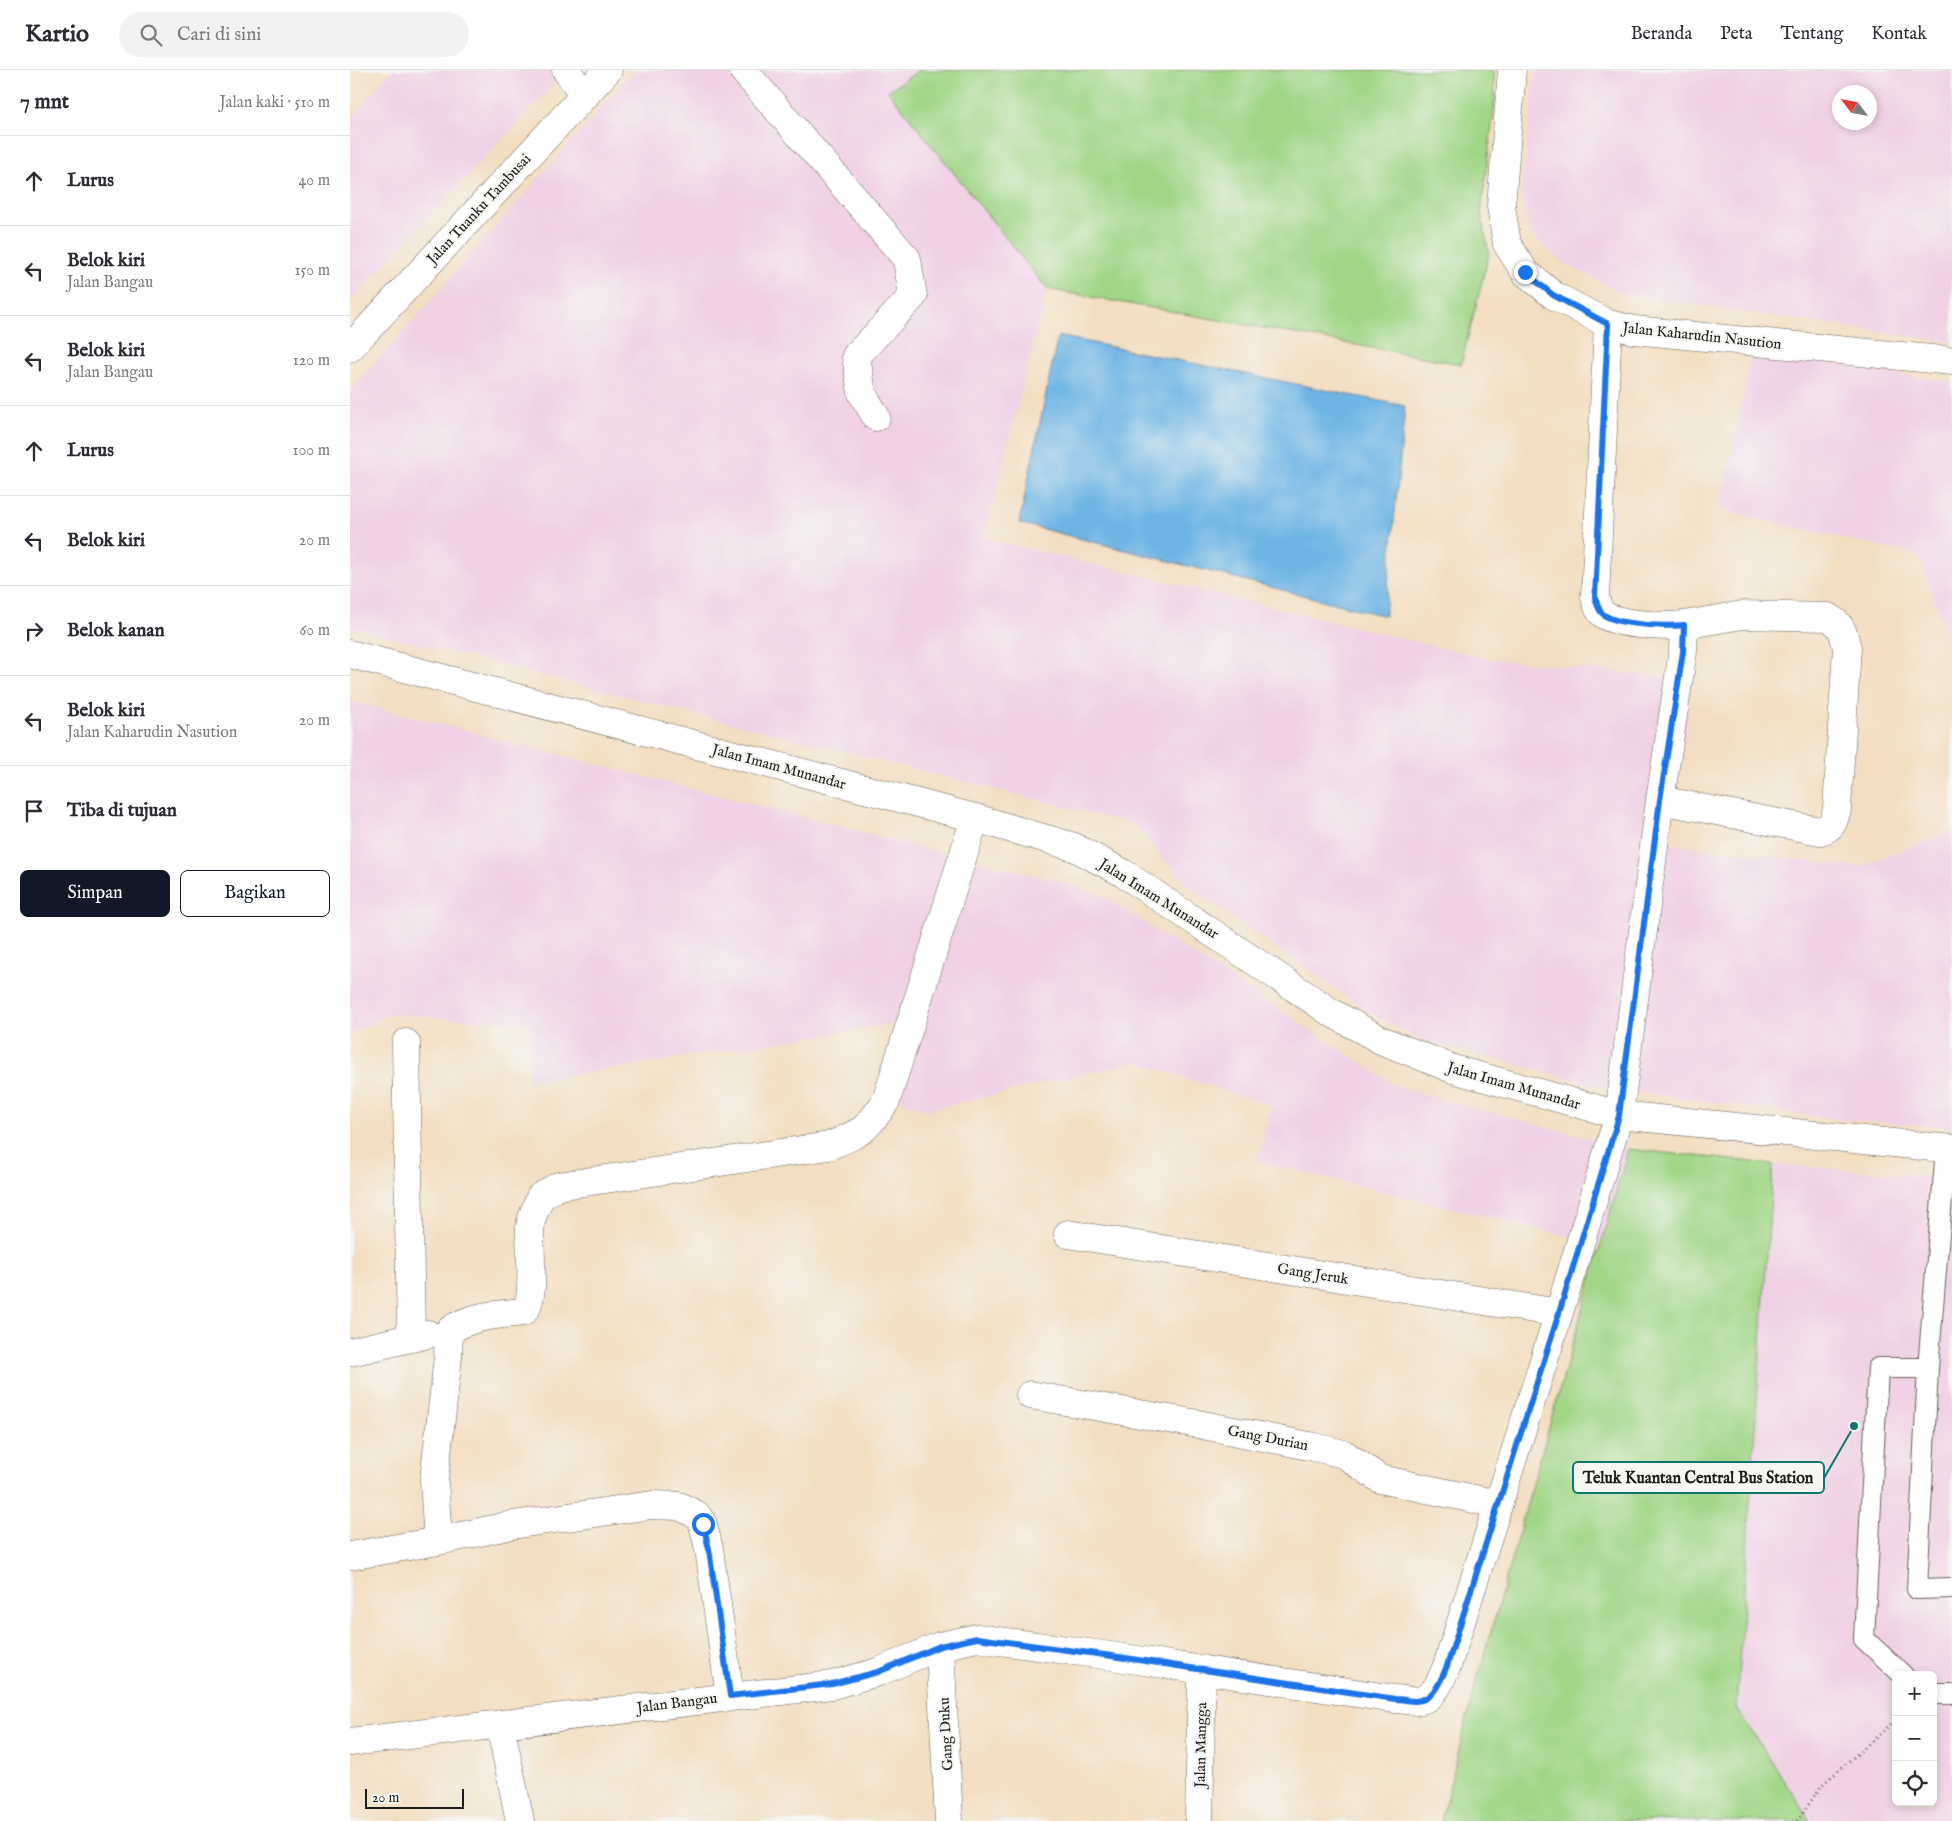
<!DOCTYPE html>
<html lang="id">
<head>
<meta charset="utf-8">
<style>
	body { margin:0; font-family:"IM FELL English",serif; background:#f2f2f3; color:#2b2b33 }
	.controls { position:absolute; right:15px; bottom:15px; display:grid; overflow:hidden; border-radius:8px; box-shadow:0 2px 8px #0003 }
	.controls button { width:45px; height:45px; display:grid; place-items:center; padding:0; border:0; border-bottom:1px solid #e1e1e2; background:#fff; color:#2b2b33; font:25px sans-serif }
	.compass { position:absolute; left:1482px; top:15px; width:45px; height:45px; border-radius:50%; background:#fff; box-shadow:0 2px 8px #0003; rotate:302deg }
	.scale { position:absolute; left:15px; bottom:12px; width:99px; box-sizing:border-box; padding-left:5px; border:2px solid #1c1c1c; border-top:0; font-size:14px; line-height:18px; white-space:nowrap; color:#1c1c1c; -webkit-text-stroke:4px #f6f6f2; paint-order:stroke }
	.stop { position:absolute; width:15px; height:15px; margin:-11px; border:4px solid #1a73e8; border-radius:50%; background:#fff }
	.stop.end { background:#1a73e8; border-color:#fff; box-shadow:0 1px 5px #0008 }
	.list { margin:0; padding:0; list-style:none }
	h2 { display:flex; justify-content:space-between; align-items:center; height:65px; margin:0; padding:0 20px; font-size:21px }
	h2 small { font-size:16px; font-weight:400; color:#7c7c81 }
	.list li { display:grid; grid-template-columns:32px 1fr auto; gap:15px; align-items:center; box-sizing:border-box; height:90px; padding:0 20px; border-top:1px solid #e1e1e2 }
	.list b { display:block; font-size:19px; white-space:nowrap }
	.list p { margin:0; font-size:16px; white-space:nowrap; color:#7c7c81 }
	.list em { font-size:16px; font-style:normal; color:#7c7c81 }
	.actions { display:flex; gap:10px; padding:15px 20px }
	.actions a { flex:1; padding:11px 0; border:1px solid #111827; border-radius:8px; text-align:center; font-size:18px; color:#111827 }
	.actions .main { background:#111827; color:#fff }
	.icon { flex:none; width:28px; height:28px; fill:none; stroke:currentColor; stroke-width:2; stroke-linecap:round; stroke-linejoin:round }
	.map { position:relative; flex:none; width:1602px; height:1751px; overflow:hidden }
	header { display:flex; align-items:center; gap:30px; box-sizing:border-box; height:70px; padding:0 25px; background:#fff; border-bottom:1px solid #e1e1e2 }
	header strong { font-size:24px }
	nav { display:flex; gap:28px; margin-inline-start:auto; font-size:18px }
	.search { width:350px; height:45px; background:#f2f2f3; display:flex; align-items:center; gap:12px; box-sizing:border-box; padding:0 18px; border-radius:28px; color:#7c7c81; font-size:19px }
	main { display:flex }
	aside { flex:1; background:#fff }
	.map>svg:first-child { display:block }
</style>
</head>
<body>
<header>
<strong>Kartio</strong>
<div class="search"><svg class="icon" aria-label="search" viewBox="0 0 24 24"><circle cx="10" cy="10" r="6"/><path d="M15 15l6 6"/></svg>Cari di sini</div>
<nav><a>Beranda</a><a>Peta</a><a>Tentang</a><a>Kontak</a></nav>
</header>
<main>
<aside>
<h2>7 mnt<small>Jalan kaki · 510 m</small></h2>
<ul class="list">
<li><svg class="icon" aria-label="ahead" viewBox="0 0 24 24"><path d="M12 20V5M6 11l6-6 6 6"/></svg><div><b>Lurus</b></div><em>40 m</em></li>
<li><svg class="icon" aria-label="left" viewBox="0 0 24 24"><path d="M17 20v-9H6M10 6l-5 5 5 5"/></svg><div><b>Belok kiri</b><p>Jalan Bangau</p></div><em>150 m</em></li>
<li><svg class="icon" aria-label="left" viewBox="0 0 24 24"><path d="M17 20v-9H6M10 6l-5 5 5 5"/></svg><div><b>Belok kiri</b><p>Jalan Bangau</p></div><em>120 m</em></li>
<li><svg class="icon" aria-label="ahead" viewBox="0 0 24 24"><path d="M12 20V5M6 11l6-6 6 6"/></svg><div><b>Lurus</b></div><em>100 m</em></li>
<li><svg class="icon" aria-label="left" viewBox="0 0 24 24"><path d="M17 20v-9H6M10 6l-5 5 5 5"/></svg><div><b>Belok kiri</b></div><em>20 m</em></li>
<li><svg class="icon" aria-label="right" viewBox="0 0 24 24"><path d="M7 20v-9h11M14 6l5 5-5 5"/></svg><div><b>Belok kanan</b></div><em>60 m</em></li>
<li><svg class="icon" aria-label="left" viewBox="0 0 24 24"><path d="M17 20v-9H6M10 6l-5 5 5 5"/></svg><div><b>Belok kiri</b><p>Jalan Kaharudin Nasution</p></div><em>20 m</em></li>
<li><svg class="icon" aria-label="arrive" viewBox="0 0 24 24"><path d="M6 21V4h12l-3 4 3 4H6"/></svg><div><b>Tiba di tujuan</b></div></li>
</ul>
<div class="actions"><a class="main">Simpan</a><a>Bagikan</a></div>
</aside>
<div class="map">
<svg width="1602" height="1751" viewBox="0 0 1602 1751">
	<rect width="100%" height="100%" fill="#f6f6f2"/>
	<filter id="ink" filterUnits="userSpaceOnUse"><feTurbulence type="fractalNoise" baseFrequency=".02" numOctaves="2"/><feDisplacementMap in="SourceGraphic" scale="10" xChannelSelector="R" yChannelSelector="G"/><feConvolveMatrix kernelMatrix="1 2 1 2 8 2 1 2 1" color-interpolation-filters="sRGB"/></filter>
	<filter id="wash" filterUnits="userSpaceOnUse"><feTurbulence type="fractalNoise" baseFrequency=".0096" numOctaves="4" result="noise"/><feDisplacementMap in="SourceGraphic" scale="20" xChannelSelector="R" yChannelSelector="G"/><feGaussianBlur stdDeviation="1.12" result="paint"/><feColorMatrix in="noise" values="0 0 0 0 0 0 0 0 0 0 0 0 0 0 0 0 0 1.4 0 .05"/><feComposite in="paint" operator="in"/></filter>
	<g filter="url(#wash)">
		<rect width="100%" height="100%" fill="#f3dec1"/>
		<path fill="#f0d0e5" fill-rule="evenodd" d="M42,0H217L0,231V51Z
			M284,0H569L538,21L697,219L634,468L1134,588L1342,610L1320,774L1509,797L1602,762V1057L1493,1050L1253,1017L1069,969L1022,944L838,816L783,754L0,557V322Z
			M1186,0H1602V272L1277,225L1214,193L1180,164L1171,124ZM1490,22H1520V52H1490Z
			M1402,282L1602,312V580L1568,485L1370,440Z
			M0,631L608,787L707,810L753,826L1048,1017L1278,1079L1251,1174L907,1091L921,1036L787,992L577,1040L527,1022L555,952L178,1012L180,954L40,944L0,964Z
			M1423,1094L1602,1108V1751H1461L1386,1638ZM1546,1605H1583V1732H1546Z"/>
		<path fill="#a1d687" stroke="#5e7952" d="M569,0H1144L1145,31L1131,142L1139,184L1111,294L697,219L538,21Z
			M1278,1079L1423,1094L1386,1638L1461,1751H1091L1122,1628Z"/>
		<path fill="#6eb5e5" stroke="#456880" d="M708,266L1055,336L1035,546L669,453Z"/>
	</g>
	<g filter="url(#ink)">
		<g fill="none" stroke-linecap="round" stroke-linejoin="round">
			<g stroke="#676056" stroke-width="22">
				<path id="service" d="M1578,1298L1567,1519L1602,1518
					M1553,1605L1514,1569L1528,1298H1578L1596,1079
					M1583,1624H1602"/>
			</g>
			<g stroke="#676056" stroke-width="29">
				<path id="minor" d="M216,0L235,26
					M393,0L557,189L563,226L506,286L512,323L526,347
					M1310,730L1470,761C1483,758 1484,751 1487,739L1497,578C1493,562 1493,556 1478,547L1392,545L1334,555
					M56,973L61,1267
					M718,1164L1209,1243
					M0,1282L78,1264
					M680,1325L848,1354L964,1377L994,1384L1030,1409L1148,1434
					M0,1486L88,1471
					M590,1576L599,1751
					M380,1626L359,1479L353,1454L347,1445L329,1436L302,1435L162,1455L88,1471L84,1410L98,1287L99,1261C121,1245 147,1245 173,1242C187,1230 179,1176 180,1157C181,1147 187,1136 190,1127L208,1116L479,1076C512,1062 516,1061 536,1031L625,748
					M150,1654L170,1751
					M0,1672L482,1615L528,1602L590,1576L627,1568L761,1586L1045,1629C1052,1629 1059,1631 1066,1631C1084,1630 1091,1610 1097,1596L1209,1243L1269,1045L1310,730L1333,581L1334,555C1318,557 1265,555 1253,544C1248,540 1247,533 1245,527L1258,254
					M849,1751L852,1599"/>
			</g>
			<g stroke="#676056" stroke-width="29">
				<path id="tertiary" d="M1162,0L1151,136L1157,174L1175,202L1203,225L1258,254L1284,260L1602,291
					M0,584L625,748L724,777L773,803L982,943L1031,970L1103,999L1269,1045L1602,1079"/>
			</g>
			<g stroke="#676056" stroke-width="29">
				<path id="secondary" d="M0,278L258,0"/>
			</g>
			<path stroke="#676056" stroke-width="3" stroke-dasharray="1 4" stroke-linecap="butt" d="M1447,1751L1472,1715L1546,1650"/>
			<use href="#service" stroke="#fff" stroke-width="20"/>
			<use href="#minor" stroke="#fff" stroke-width="28"/>
			<use href="#tertiary" stroke="#fff" stroke-width="28"/>
			<use href="#secondary" stroke="#fff" stroke-width="28"/>
		</g>
	</g>
	<g fill="none" stroke-linecap="round" stroke-linejoin="round" filter="url(#ink)">
		<path stroke="#1a73e8" stroke-width="6" d="M353,1454L359,1479L380,1626L482,1614L528,1602L590,1576L627,1568L762,1586L1045,1629C1052,1629 1059,1631 1066,1631C1084,1630 1091,1610 1097,1596L1209,1243L1269,1046L1310,730L1333,582L1334,555C1318,557 1265,555 1253,544C1248,540 1247,533 1245,527L1258,254L1203,225L1175,202"/>
	</g>
	<g text-anchor="middle" dominant-baseline="central" stroke-width="4.5" stroke-linejoin="round" paint-order="stroke">
		<g font-size="15" fill="#1c1c1c" stroke="#f6f6f2">
			<text transform="translate(129 139) rotate(-47)">Jalan Tuanku Tambusai</text>
			<text transform="translate(1352 266) rotate(6)">Jalan Kaharudin Nasution</text>
			<text transform="translate(429 697) rotate(15)">Jalan Imam Munandar</text>
			<text transform="translate(809 829) rotate(32)">Jalan Imam Munandar</text>
			<text transform="translate(1164 1016) rotate(16)">Jalan Imam Munandar</text>
			<text transform="translate(963 1204) rotate(9)">Gang Jeruk</text>
			<text transform="translate(918 1368) rotate(11)">Gang Durian</text>
			<text transform="translate(327 1633) rotate(-7)">Jalan Bangau</text>
			<text transform="translate(596 1664) rotate(-93)">Gang Duku</text>
			<text transform="translate(851 1675) rotate(-89)">Jalan Mangga</text>
		</g>
	</g>
	<path fill="none" stroke="#0f766e" stroke-width="2" d="M1504 1356L1474 1408"/>
	<circle fill="#0f766e" stroke="#f6f6f2" stroke-width="2" cx="1504" cy="1356" r="5"/>
	<rect fill="#f6f6f2" stroke="#0f766e" stroke-width="2" x="1223" y="1392" width="251" height="31" rx="5"/>
	<g font-size="16" text-anchor="middle" font-weight="bold" fill="#1c1c1c">
		<text x="1348" y="1413">Teluk Kuantan Central Bus Station</text>
	</g>
</svg>
<div class="controls">
<button>+</button>
<button>−</button>
<button><svg class="icon" aria-label="locate" viewBox="0 0 24 24"><circle cx="12" cy="12" r="6"/><path d="M12 2v4M12 18v4M2 12h4M18 12h4"/></svg></button>
</div>
<svg class="compass" viewBox="-18 -18 36 36"><path d="M0-13l5 13h-10z" fill="#e53935"/><path d="M0 13l5-13h-10z" fill="#7c7c81"/></svg>
<div class="scale">20 m</div>
<div class="stop" style="left:353px;top:1454px"></div>
<div class="stop end" style="left:1175px;top:202px"></div>
</div>
</main>
</body>
</html>
